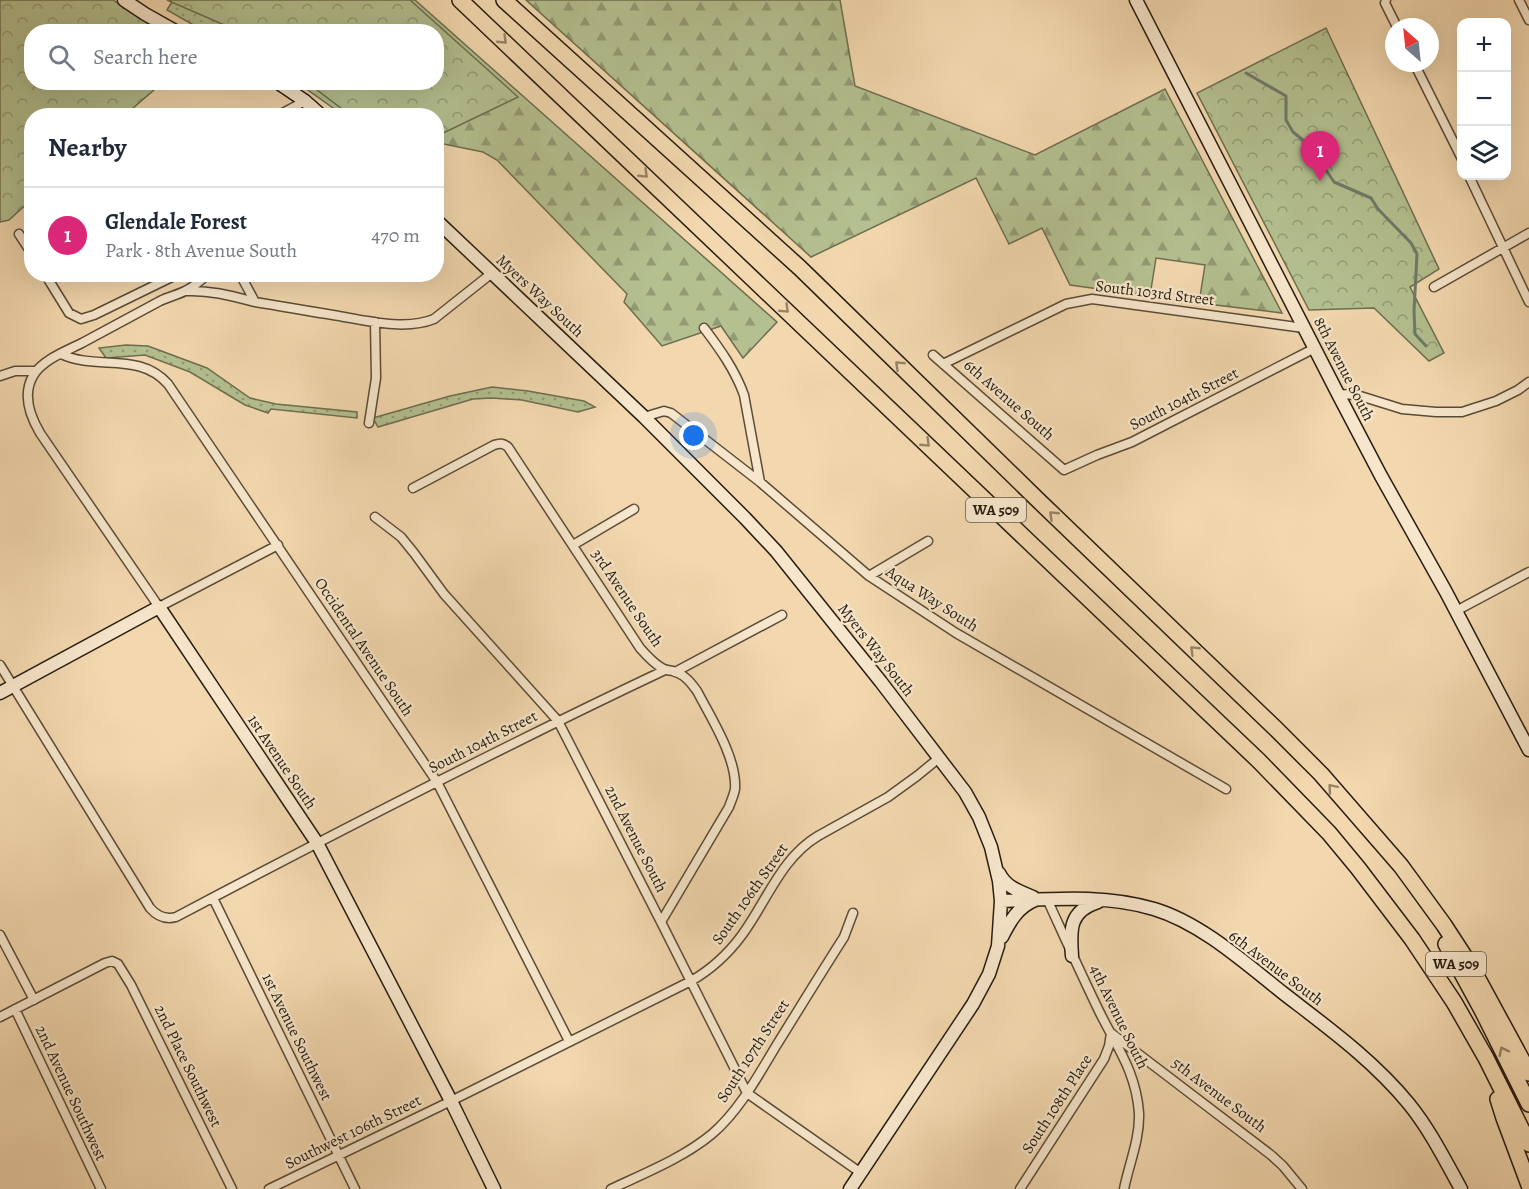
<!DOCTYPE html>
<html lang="en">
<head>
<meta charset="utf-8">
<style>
	body { margin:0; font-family:Alegreya,serif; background:#f2f2f3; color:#1f2937 }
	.controls { position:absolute; right:18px; top:18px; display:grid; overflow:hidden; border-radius:12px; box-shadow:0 6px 24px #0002 }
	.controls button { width:54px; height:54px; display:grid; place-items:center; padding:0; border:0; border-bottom:2px solid #e0e1e3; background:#fff; color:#1f2937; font:30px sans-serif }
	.compass { position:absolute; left:1385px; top:18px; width:54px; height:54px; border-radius:50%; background:#fff; box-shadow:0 6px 24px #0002; rotate:333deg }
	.you { position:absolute; left:694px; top:436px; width:21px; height:21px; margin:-15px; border:4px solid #fff; border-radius:50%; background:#1a73e8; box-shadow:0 0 0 9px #1a73e833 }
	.badge { display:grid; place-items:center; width:39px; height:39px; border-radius:50%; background:#db2777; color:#fff; font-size:20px; font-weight:700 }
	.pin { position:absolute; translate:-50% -50px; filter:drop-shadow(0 2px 3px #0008) }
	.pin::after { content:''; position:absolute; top:32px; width:21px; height:18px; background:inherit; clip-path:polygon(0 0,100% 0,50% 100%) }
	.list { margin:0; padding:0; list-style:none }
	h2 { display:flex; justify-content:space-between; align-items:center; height:78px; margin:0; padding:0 24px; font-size:26px }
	h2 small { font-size:20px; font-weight:400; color:#747a83 }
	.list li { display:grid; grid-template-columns:39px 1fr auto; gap:18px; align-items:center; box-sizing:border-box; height:96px; padding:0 24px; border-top:2px solid #e0e1e3 }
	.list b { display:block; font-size:22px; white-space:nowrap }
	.list p { margin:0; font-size:20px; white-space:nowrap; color:#747a83 }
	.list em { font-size:20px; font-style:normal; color:#747a83 }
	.icon { flex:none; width:33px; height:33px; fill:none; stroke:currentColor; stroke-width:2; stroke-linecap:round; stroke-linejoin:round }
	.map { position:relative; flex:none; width:1529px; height:1189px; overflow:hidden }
	.search { position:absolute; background:#fff; box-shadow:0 6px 24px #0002; left:24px; top:24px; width:420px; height:66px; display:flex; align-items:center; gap:15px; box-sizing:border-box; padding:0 21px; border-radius:24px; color:#747a83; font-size:22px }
	.panel { position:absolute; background:#fff; box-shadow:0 6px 24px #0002; left:24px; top:108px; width:420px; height:174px; border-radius:24px }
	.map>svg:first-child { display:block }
</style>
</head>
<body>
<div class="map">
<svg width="1529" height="1189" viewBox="0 0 1529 1189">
	<defs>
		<pattern id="grass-dots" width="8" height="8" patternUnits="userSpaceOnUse" patternTransform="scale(1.5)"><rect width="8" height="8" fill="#b4c090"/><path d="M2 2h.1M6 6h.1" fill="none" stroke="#929b74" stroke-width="1.8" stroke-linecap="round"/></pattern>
		<pattern id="forest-firs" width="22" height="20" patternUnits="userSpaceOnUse" patternTransform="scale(1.5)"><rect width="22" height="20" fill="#b4c090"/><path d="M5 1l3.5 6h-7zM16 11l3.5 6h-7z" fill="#929b74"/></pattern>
		<pattern id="park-crowns" width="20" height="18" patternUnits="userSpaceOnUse" patternTransform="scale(1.5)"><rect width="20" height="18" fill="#b4c090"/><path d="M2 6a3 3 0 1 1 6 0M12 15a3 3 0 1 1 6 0" fill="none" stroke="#929b74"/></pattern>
	</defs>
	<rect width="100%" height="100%" fill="#f3d8af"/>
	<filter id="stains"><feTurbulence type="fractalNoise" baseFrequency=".00333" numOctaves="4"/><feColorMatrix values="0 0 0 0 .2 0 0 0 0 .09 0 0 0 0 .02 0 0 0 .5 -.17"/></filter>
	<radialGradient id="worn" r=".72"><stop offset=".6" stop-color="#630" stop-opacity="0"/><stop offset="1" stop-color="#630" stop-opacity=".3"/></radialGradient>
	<path fill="url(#grass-dots)" stroke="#6e6e50" stroke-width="1.5" d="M173,0L255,31H204L167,10Z
		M126,345L148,346L207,368L250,398L276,404L357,412V418L271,409L268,413L245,405L190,372L145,355L106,358L99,348Z
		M492,387L528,391L584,401L595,407L578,412L522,400L491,398L473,399L378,427L373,418L450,396Z"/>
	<path fill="url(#forest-firs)" stroke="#6e6e50" stroke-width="1.5" d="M288,0H415L777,322L743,358L721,326L662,346L624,302L627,294L497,160L483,152L439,143L437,144L436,116L343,115L298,83L436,82V32H255Z
		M526,0H840L855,86L1035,155L1165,89L1282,313L1199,303L1205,265L1156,258L1150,296L1070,285L1042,228L1009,244L976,178L811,257Z"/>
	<path fill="url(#park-crowns)" stroke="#6e6e50" stroke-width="1.5" d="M0,0H113L159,31L32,32V82L162,83L125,115L32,116L31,200L9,220L0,222Z
		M167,0H410L518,97L437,136L436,116L350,115L308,83L436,82V32L238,31Z
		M1326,28L1439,269L1410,287L1444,353L1429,361L1374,308L1309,310L1197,93Z"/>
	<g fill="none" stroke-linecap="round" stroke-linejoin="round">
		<path stroke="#6d7b6b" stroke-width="3" d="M1246,73L1286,96V120L1293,132L1309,145L1334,182L1371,198L1378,209L1411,243L1417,254L1414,311L1415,334L1426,346"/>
		<g stroke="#5a4c38" stroke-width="11">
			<path id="street" d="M1386,0L1385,3L1397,27
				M1519,0L1529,20
				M1414,63L1462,159
				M277,116L305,101
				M1469,176L1529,302
				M19,234L32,254
				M45,274L69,313L81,319L94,315L178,274
				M208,274C201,280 194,287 185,291C177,295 168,297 160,301C134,315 108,329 82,343C66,351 42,360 33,376C22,395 30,416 40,433L159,607L278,545
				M240,274L255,302C281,306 307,311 333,315C364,320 405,331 434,319L492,273
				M1434,287L1529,233
				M187,291C211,290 232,296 255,302
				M704,328C720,349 735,370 744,395L760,482
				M61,354C97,371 139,351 168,384L437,782L569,1041
				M933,355L1064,470L1097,455L1132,442L1315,348
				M943,364L1066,304L1092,299L1304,328
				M0,376L15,371H36
				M1338,394L1357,395L1402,409L1436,412H1462L1496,401L1518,390L1529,382
				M644,417L664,411L671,413L760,482L869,576L956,633L1226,789
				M369,423L376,378L375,322
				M413,488L494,445C500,443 503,443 508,447L640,648C647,656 653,663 662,668C666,671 671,670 676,672C686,676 691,683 697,691C711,718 737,758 735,789C734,795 731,801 729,807L661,922
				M375,517L401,537L414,553L444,594L558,721L661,922L747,1093L861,1173
				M573,545L634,509
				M869,576L928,541
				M1456,611L1529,572
				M0,665L150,908C157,916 165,920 176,917C337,832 500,748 665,670
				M675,672L782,615
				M213,898L355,1189
				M1047,899C1064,936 1081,974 1099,1011C1116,1046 1136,1071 1139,1113C1140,1139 1129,1164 1124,1189
				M0,935L34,1000
				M15,1009L101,1189
				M0,1017L105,963L112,961L118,964L131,985L232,1189
				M269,1189L451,1101L691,981C712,969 728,954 742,935C767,901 781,858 818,836L888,797L917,776L939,758
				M611,1189C645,1173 683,1158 712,1134C739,1111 758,1076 776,1046C799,1009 821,973 844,937L853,913
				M1020,1189L1104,1059L1109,1046L1111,1033L1271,1155L1283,1166L1302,1189"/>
		</g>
		<g stroke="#271d10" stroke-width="15">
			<path id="secondary" d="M124,0L145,14L177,32
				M1136,0L1338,394L1381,476L1446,592L1529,750
				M277,82L305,101L322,116
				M436,220L644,417L745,518L776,551L881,682L965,792L979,817L991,847L999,881L1001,901L998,946L989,974L973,1004L850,1189
				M0,693L159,607L317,843L451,1101L494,1189
				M999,873C1006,887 1018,891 1033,897
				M1001,901C1052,899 1105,894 1154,909C1201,923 1245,963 1283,993C1327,1027 1373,1060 1409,1104C1430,1130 1445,1160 1461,1189
				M1002,937C1010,921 1018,907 1035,900
				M1072,956C1070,930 1069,911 1098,902"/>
		</g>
		<g stroke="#271d10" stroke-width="18">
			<path id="highway" d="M460,0L1259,761L1329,833L1358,868L1412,939L1454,1002L1486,1058L1529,1144
				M504,0L800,268L1039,501L1275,728L1321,774L1401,866L1444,925L1472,968L1529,1073
				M1446,944L1483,1012L1529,1104
				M1498,1099L1504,1118L1529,1185"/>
		</g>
		<use href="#street" stroke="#f7e6cb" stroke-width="8"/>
		<use href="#secondary" stroke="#f7e6cb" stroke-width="12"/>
		<use href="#highway" stroke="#f3d8af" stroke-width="15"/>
	</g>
	<defs><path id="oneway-chevron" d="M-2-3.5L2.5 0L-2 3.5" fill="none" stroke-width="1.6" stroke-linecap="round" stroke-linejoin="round" transform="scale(1.5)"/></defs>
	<g stroke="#978467">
		<use href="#oneway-chevron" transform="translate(503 40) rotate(44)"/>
		<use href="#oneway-chevron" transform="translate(644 174) rotate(44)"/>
		<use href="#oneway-chevron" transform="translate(785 309) rotate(44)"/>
		<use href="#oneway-chevron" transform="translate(899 365) rotate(-136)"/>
		<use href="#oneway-chevron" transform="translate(926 443) rotate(44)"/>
		<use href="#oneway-chevron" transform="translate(1053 515) rotate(-136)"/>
		<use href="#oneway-chevron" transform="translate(1194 650) rotate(-136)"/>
		<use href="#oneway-chevron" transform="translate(1332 788) rotate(-131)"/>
		<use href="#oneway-chevron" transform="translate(1503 1051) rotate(-117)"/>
	</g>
	<g text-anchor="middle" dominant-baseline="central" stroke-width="4.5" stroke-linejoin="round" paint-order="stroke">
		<g fill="#f7e6cb" stroke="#655948" stroke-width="1.5">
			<rect x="966" y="498" width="60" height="24" rx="4.5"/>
			<rect x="1426" y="952" width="60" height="24" rx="4.5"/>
		</g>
		<g font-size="15" font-weight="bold" fill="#271d10">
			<text x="996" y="510">WA 509</text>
			<text x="1456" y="964">WA 509</text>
		</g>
		<g font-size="16" fill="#271d10" stroke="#f7e6cb">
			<text transform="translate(1155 293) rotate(7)">South 103rd Street</text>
			<text transform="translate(540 296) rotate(43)">Myers Way South</text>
			<text transform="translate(1344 369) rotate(63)">8th Avenue South</text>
			<text transform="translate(1184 399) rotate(-27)">South 104th Street</text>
			<text transform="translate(1009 400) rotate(41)">6th Avenue South</text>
			<text transform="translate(627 598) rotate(56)">3rd Avenue South</text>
			<text transform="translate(932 599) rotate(33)">Aqua Way South</text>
			<text transform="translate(364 647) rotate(56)">Occidental Avenue South</text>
			<text transform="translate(876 650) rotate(52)">Myers Way South</text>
			<text transform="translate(483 742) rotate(-27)">South 104th Street</text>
			<text transform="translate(282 762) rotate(56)">1st Avenue South</text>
			<text transform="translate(636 839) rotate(63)">2nd Avenue South</text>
			<text transform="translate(750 894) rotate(-55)">South 106th Street</text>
			<text transform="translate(1276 968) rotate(37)">6th Avenue South</text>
			<text transform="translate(1119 1017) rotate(64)">4th Avenue South</text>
			<text transform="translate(297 1037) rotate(64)">1st Avenue Southwest</text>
			<text transform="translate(753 1051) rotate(-57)">South 107th Street</text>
			<text transform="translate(188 1066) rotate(64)">2nd Place Southwest</text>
			<text transform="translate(71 1093) rotate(65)">2nd Avenue Southwest</text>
			<text transform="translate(1219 1095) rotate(37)">5th Avenue South</text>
			<text transform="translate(1057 1104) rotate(-57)">South 108th Place</text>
			<text transform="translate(353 1132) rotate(-26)">Southwest 106th Street</text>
		</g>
	</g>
	<rect width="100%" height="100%" filter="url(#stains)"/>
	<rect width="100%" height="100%" fill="url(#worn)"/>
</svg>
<div class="controls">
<button>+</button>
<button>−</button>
<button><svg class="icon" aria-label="layers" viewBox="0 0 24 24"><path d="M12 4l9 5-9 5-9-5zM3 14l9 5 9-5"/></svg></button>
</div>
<svg class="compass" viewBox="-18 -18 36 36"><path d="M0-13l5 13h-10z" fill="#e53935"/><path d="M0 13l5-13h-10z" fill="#747a83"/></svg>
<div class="you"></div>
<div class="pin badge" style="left:1320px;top:181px">1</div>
<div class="search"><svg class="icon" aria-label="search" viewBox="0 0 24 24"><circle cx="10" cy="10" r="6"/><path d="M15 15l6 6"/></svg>Search here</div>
<section class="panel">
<h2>Nearby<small></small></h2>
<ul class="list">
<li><span class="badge">1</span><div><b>Glendale Forest</b><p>Park · 8th Avenue South</p></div><em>470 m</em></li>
</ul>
</section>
</div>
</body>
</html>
